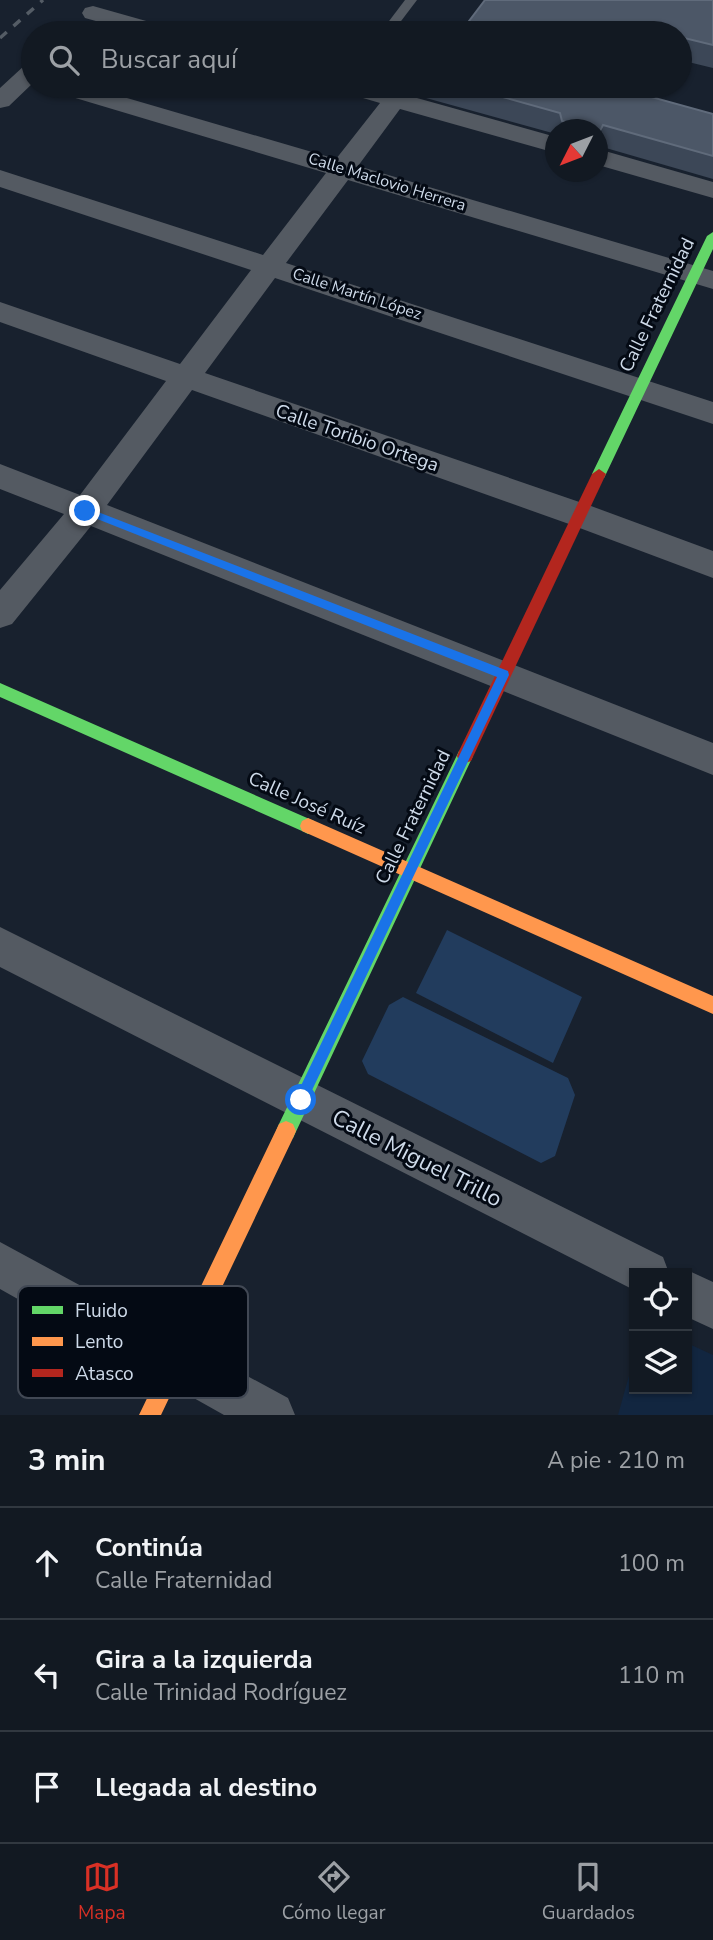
<!DOCTYPE html>
<html lang="es">
<head>
<meta charset="utf-8">
<style>
	body { margin:0; font-family:"Nunito Sans",sans-serif; background:#1f262f; color:#f1f3f6 }
	.controls { position:absolute; right:21px; bottom:21px; display:grid; overflow:hidden; border-radius:0px; box-shadow:0 2px 5px #0004 }
	.controls button { width:63px; height:63px; display:grid; place-items:center; padding:0; border:0; border-bottom:2px solid #313840; background:#121922; color:#f1f3f6; font:35px sans-serif }
	.compass { position:absolute; left:545px; top:119px; width:63px; height:63px; border-radius:50%; background:#121922; box-shadow:0 2px 5px #0004; rotate:228deg }
	.stop { position:absolute; width:21px; height:21px; margin:-16px; border:5px solid #1a73e8; border-radius:50%; background:#fff }
	.stop.end { background:#1a73e8; border-color:#fff; box-shadow:0 2px 7px #0008 }
	.list { margin:0; padding:0; list-style:none }
	h2 { display:flex; justify-content:space-between; align-items:center; height:91px; margin:0; padding:0 28px; font-size:30px }
	h2 small { font-size:23px; font-weight:400; color:#9ca0a5 }
	.list li { display:grid; grid-template-columns:46px 1fr auto; gap:21px; align-items:center; box-sizing:border-box; height:112px; padding:0 28px; border-top:2px solid #313840 }
	.list b { display:block; font-size:26px; white-space:nowrap }
	.list p { margin:0; font-size:23px; white-space:nowrap; color:#9ca0a5 }
	.list em { font-size:23px; font-style:normal; color:#9ca0a5 }
	.icon { flex:none; width:38px; height:38px; fill:none; stroke:currentColor; stroke-width:2; stroke-linecap:round; stroke-linejoin:round }
	.map { position:relative; flex:none; width:713px; height:1415px; overflow:hidden }
	.search { position:absolute; background:#121922; box-shadow:0 2px 5px #0004; left:21px; right:21px; top:21px; height:77px; display:flex; align-items:center; gap:18px; box-sizing:border-box; padding:0 24px; border-radius:38px; color:#9ca0a5; font-size:26px }
	.sheet { height:427px; background:#121922 }
	nav { display:flex; justify-content:space-around; align-items:center; box-sizing:border-box; height:98px; border-top:2px solid #313840; background:#121922; font-size:19px; color:#9ca0a5 }
	nav a { display:grid; justify-items:center; gap:4px }
	nav .on { color:#d93025 }
	.map>svg:first-child { display:block }
</style>
</head>
<body>
<div class="map">
<svg width="713" height="1415" viewBox="0 0 713 1415">
	<rect width="100%" height="100%" fill="#18212e"/>
	<path fill="#122640" d="M687,1343L713,1355V1415H618L634,1358V1389H687Z"/>
	<path fill="#223c5d" d="M447,930L582,997L553,1063L416,993Z
		M403,997L568,1078L575,1095L555,1156L541,1163L368,1074L362,1061L389,1005Z"/>
	<g fill="none" stroke-linecap="round" stroke-linejoin="round">
		<path fill="#545a62" fill-rule="evenodd" d="M405,0H417L392,33H380Z"/>
		<path fill="#545a62" fill-rule="evenodd" d="M93,6L171,28L175,33H139L85,18L82,13L85,8Z
			M33,63V83L9,106L0,108V88L25,65Z
			M49,86H86L336,159L380,103L339,91L336,86H374L556,137V153L400,109L358,166L713,271V289L348,180L286,263L713,402V424L275,278L205,373L591,506L713,551V578L569,524L192,390L107,505L713,743V775L91,526L12,624L0,628V590L64,514L0,489V464L80,495L166,381L0,322V302L180,364L251,270L0,187V170L263,255L326,173L52,91Z
			M598,149L713,182V198L598,165Z
			M0,927L663,1257L669,1273H634V1290L0,967Z
			M0,1242L288,1398L295,1415H224L0,1289Z
			M687,1270L713,1282V1329L687,1317V1273H680Z"/>
		<path fill="#63d668" fill-rule="evenodd" d="M713,232V249L606,474L604,478H594L592,474L707,236Z
			M0,683L314,821L316,826L314,831L308,834L302,831L0,697Z
			M465,749L471,751L473,756L293,1138L286,1141L279,1138L276,1131L279,1124L459,751Z"/>
		<path fill="#ff974d" fill-rule="evenodd" d="M308,818L713,996V1014L302,831L300,826L302,821Z
			M286,1121L293,1124L296,1131L293,1138L161,1415H139L279,1124Z"/>
		<path fill="#b3261e" fill-rule="evenodd" d="M599,469L606,474L471,761L465,763L459,761L457,756L459,751L592,474Z"/>
		<path stroke="#545c65" stroke-width="3.5" stroke-dasharray="9 9" stroke-linecap="butt" d="M0,38L43,0"/>
	</g>
	<path fill="#3c4757" d="M713,0V68L680,60V33Z
		M427,86H645L640,94L713,114V179L599,146L598,149V130H556V134L426,98Z"/>
	<path fill="#273140" d="M637,86H645L628,114L633,92Z
		M603,125L599,146L598,149L600,131Z"/>
	<path fill="#4c5767" stroke="#606b7b" stroke-width="2" d="M485,0H713V45L680,37V33H460Z
		M463,86H637L633,92L713,114V156L603,125L600,131H598V130H594L562,121L560,113Z"/>
	<path fill="#1a73e8" d="M85,507L508,671L509,675L305,1105L301,1107L296,1105V1096L497,677L82,513V508Z"/>
	<g text-anchor="middle" dominant-baseline="central" stroke-width="6" stroke-linejoin="round" paint-order="stroke">
		<g font-size="16" fill="#cedae9" stroke="#040a14">
			<text transform="translate(387 182) rotate(17)">Calle Maclovio Herrera</text>
			<text transform="translate(357 294) rotate(18)">Calle Martín López</text>
		</g>
		<g font-size="19" fill="#cedae9" stroke="#040a14">
			<text transform="translate(657 305) rotate(-64)">Calle Fraternidad</text>
			<text transform="translate(357 438) rotate(19)">Calle Toribio Ortega</text>
			<text transform="translate(307 803) rotate(24)">Calle José Ruíz</text>
			<text transform="translate(413 817) rotate(-64)">Calle Fraternidad</text>
		</g>
		<g font-size="23" fill="#cedae9" stroke="#040a14">
			<text transform="translate(417 1158) rotate(27)">Calle Miguel Trillo</text>
		</g>
	</g>
	<rect x="18" y="1286" width="230" height="112" rx="10" fill="#040a14" stroke="#414854" stroke-width="2"/>
	<rect x="32" y="1306" width="31" height="8" fill="#63d668"/>
	<rect x="32" y="1337" width="31" height="9" fill="#ff974d"/>
	<rect x="32" y="1369" width="31" height="8" fill="#b3261e"/>
	<g font-size="19" fill="#cedae9">
		<text x="75" y="1317">Fluido</text>
		<text x="75" y="1348">Lento</text>
		<text x="75" y="1380">Atasco</text>
	</g>
</svg>
<div class="controls">
<button><svg class="icon" aria-label="locate" viewBox="0 0 24 24"><circle cx="12" cy="12" r="6"/><path d="M12 2v4M12 18v4M2 12h4M18 12h4"/></svg></button>
<button><svg class="icon" aria-label="layers" viewBox="0 0 24 24"><path d="M12 4l9 5-9 5-9-5zM3 14l9 5 9-5"/></svg></button>
</div>
<svg class="compass" viewBox="-18 -18 36 36"><path d="M0-13l5 13h-10z" fill="#e53935"/><path d="M0 13l5-13h-10z" fill="#9ca0a5"/></svg>
<div class="stop" style="left:301px;top:1100px"></div>
<div class="stop end" style="left:85px;top:511px"></div>
<div class="search"><svg class="icon" aria-label="search" viewBox="0 0 24 24"><circle cx="10" cy="10" r="6"/><path d="M15 15l6 6"/></svg>Buscar aquí</div>
</div>
<section class="sheet">
<h2>3 min<small>A pie · 210 m</small></h2>
<ul class="list">
<li><svg class="icon" aria-label="ahead" viewBox="0 0 24 24"><path d="M12 20V5M6 11l6-6 6 6"/></svg><div><b>Continúa</b><p>Calle Fraternidad</p></div><em>100 m</em></li>
<li><svg class="icon" aria-label="left" viewBox="0 0 24 24"><path d="M17 20v-9H6M10 6l-5 5 5 5"/></svg><div><b>Gira a la izquierda</b><p>Calle Trinidad Rodríguez</p></div><em>110 m</em></li>
<li><svg class="icon" aria-label="arrive" viewBox="0 0 24 24"><path d="M6 21V4h12l-3 4 3 4H6"/></svg><div><b>Llegada al destino</b></div></li>
</ul>
</section>
<nav>
<a class="on"><svg class="icon" aria-label="map" viewBox="0 0 24 24"><path d="M3 6l6-2 6 2 6-2v14l-6 2-6-2-6 2zM9 4v14M15 6v14"/></svg>Mapa</a>
<a><svg class="icon" aria-label="directions" viewBox="0 0 24 24"><path d="M12 3l9 9-9 9-9-9zM9 14v-3h6M13 9l2 2-2 2"/></svg>Cómo llegar</a>
<a><svg class="icon" aria-label="saved" viewBox="0 0 24 24"><path d="M7 4h10v16l-5-4-5 4z"/></svg>Guardados</a>
</nav>
</body>
</html>
